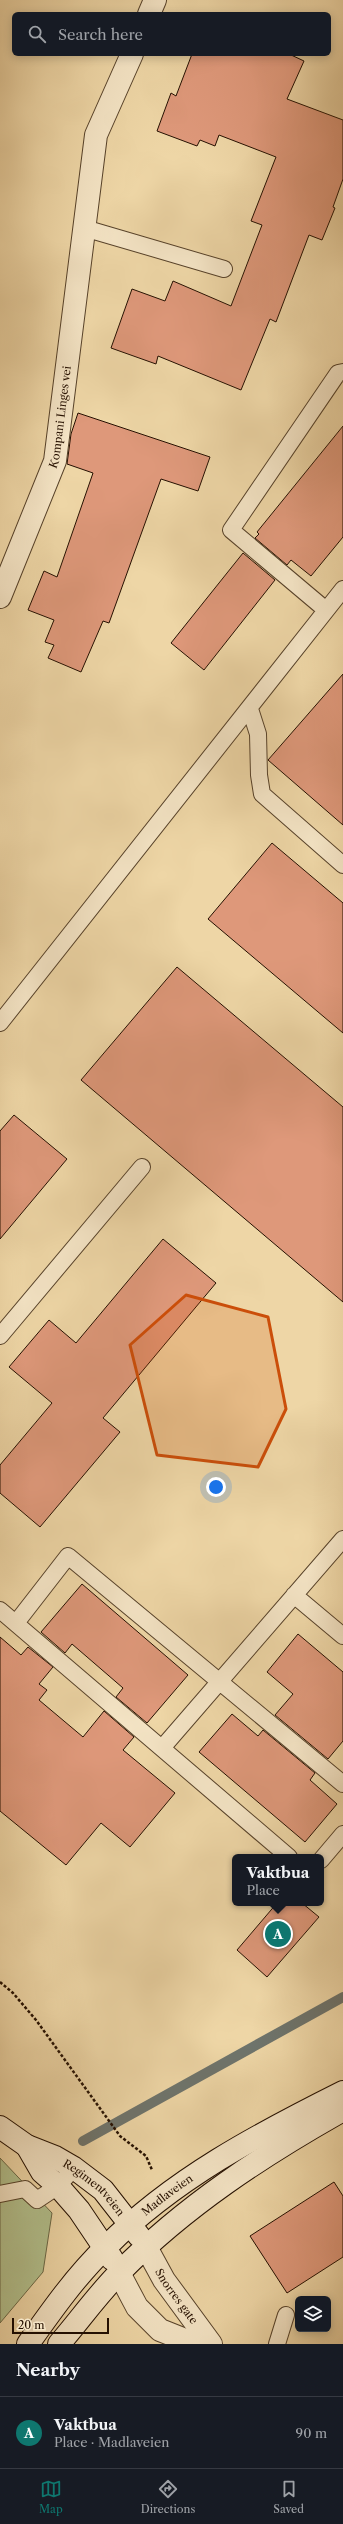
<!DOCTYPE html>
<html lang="en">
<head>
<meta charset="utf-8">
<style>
	body { margin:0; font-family:"Libre Caslon Text",serif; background:#242831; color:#f1f3f6 }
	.controls { position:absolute; right:12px; bottom:12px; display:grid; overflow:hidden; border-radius:6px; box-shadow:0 2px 10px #0003 }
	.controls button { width:36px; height:36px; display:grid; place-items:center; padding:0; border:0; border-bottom:1px solid #363941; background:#171b24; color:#f1f3f6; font:20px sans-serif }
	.scale { position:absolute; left:12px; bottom:10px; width:97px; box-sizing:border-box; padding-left:4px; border:2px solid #251001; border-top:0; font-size:11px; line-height:14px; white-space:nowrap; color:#251001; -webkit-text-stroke:3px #f4e4c5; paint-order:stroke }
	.you { position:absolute; left:216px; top:1487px; width:14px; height:14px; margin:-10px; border:3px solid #fff; border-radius:50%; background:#1a73e8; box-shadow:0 0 0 6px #1a73e833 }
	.badge { display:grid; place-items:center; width:26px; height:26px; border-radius:50%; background:#0f766e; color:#fff; font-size:13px; font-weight:700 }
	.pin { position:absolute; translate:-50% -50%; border:2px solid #fff; box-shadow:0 1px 4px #0006 }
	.popup { position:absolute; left:232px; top:1854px; width:92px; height:52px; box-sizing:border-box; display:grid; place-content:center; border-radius:6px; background:#171b24; filter:drop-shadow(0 1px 3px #0005); font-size:13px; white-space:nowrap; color:#9ea1a6 }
	.popup b { font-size:15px; color:#f1f3f6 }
	.popup::after { content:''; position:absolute; left:50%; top:100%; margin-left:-8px; border:8px solid transparent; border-top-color:#171b24 }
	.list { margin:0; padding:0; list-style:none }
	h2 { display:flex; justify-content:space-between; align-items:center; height:52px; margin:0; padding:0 16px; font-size:17px }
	h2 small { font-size:13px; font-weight:400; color:#9ea1a6 }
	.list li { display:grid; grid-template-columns:26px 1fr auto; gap:12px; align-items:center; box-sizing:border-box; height:72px; padding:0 16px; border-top:1px solid #363941 }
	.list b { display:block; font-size:15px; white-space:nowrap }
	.list p { margin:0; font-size:13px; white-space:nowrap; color:#9ea1a6 }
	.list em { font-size:13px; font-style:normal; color:#9ea1a6 }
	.icon { flex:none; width:22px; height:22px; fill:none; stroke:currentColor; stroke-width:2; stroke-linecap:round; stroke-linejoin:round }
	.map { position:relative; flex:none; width:343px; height:2344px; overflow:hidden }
	.search { position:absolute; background:#171b24; box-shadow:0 2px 10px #0003; left:12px; right:12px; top:12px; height:44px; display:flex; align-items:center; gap:10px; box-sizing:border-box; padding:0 14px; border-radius:6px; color:#9ea1a6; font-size:15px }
	.sheet { height:124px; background:#171b24 }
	nav { display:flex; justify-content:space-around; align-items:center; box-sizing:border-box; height:56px; border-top:1px solid #363941; background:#171b24; font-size:11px; color:#9ea1a6 }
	nav a { display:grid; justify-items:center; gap:2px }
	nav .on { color:#0f766e }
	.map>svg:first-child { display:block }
</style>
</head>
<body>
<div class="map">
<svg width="343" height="2344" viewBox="0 0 343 2344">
	<rect width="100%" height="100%" fill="#eed6a6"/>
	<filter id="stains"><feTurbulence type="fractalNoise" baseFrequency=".005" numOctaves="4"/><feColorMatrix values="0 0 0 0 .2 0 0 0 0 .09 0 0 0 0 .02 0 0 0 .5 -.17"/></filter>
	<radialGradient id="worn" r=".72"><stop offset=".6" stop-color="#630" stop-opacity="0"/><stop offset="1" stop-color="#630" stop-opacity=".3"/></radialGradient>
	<path fill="#b2bf8c" stroke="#6c6846" d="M0,2158L52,2213L43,2272L0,2323Z"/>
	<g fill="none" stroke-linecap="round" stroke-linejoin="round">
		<path stroke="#6e746c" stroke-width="10" d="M83,2141L343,1997"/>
	</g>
	<path fill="#de987a" stroke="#251001" d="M192,54H289L304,61L287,99L343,120V179L333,207L335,208L322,240L309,235L276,322L270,319L241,390L158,356L156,364L111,348L132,289L165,301L173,281L231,306L262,225L251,221L276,157L219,135L215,146L200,140L197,146L157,131L171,93L176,96Z
		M78,413L210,457L198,491L161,479L109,623L103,621L81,672L48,658L54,645L45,642L54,620L28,610L44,571L57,577L93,473L67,464L71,434Z
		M343,426V537L311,576L291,560L287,565L255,538L259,534L257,532Z
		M243,553L275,580L204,670L171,643Z
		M343,674V825L268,760Z
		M272,843L343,903V1033L208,919Z
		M177,967L343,1107V1302L81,1080Z
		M14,1115L67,1159L0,1239V1131Z
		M163,1239L216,1283L103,1418L120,1432L40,1527L0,1493V1465L52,1403L9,1367L49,1320L76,1343Z
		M82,1584L188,1675L147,1723L116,1697L123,1688L72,1644L65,1653L41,1632Z
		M298,1634L343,1672V1741L328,1759L275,1715L293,1694L267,1672Z
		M0,1637L21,1655L28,1647L53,1667L39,1684L47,1690L39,1700L83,1737L104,1711L134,1737L123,1750L175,1793L130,1847L101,1823L66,1865L0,1811Z
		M232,1714L258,1736L263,1730L315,1773L310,1780L337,1804L305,1842L199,1752Z
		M277,1903H302L319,1917L267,1977L237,1950Z
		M334,2182L343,2196V2257L287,2293L250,2236Z"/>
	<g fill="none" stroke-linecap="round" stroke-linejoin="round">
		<g stroke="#57422a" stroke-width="18">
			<path id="service" d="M84,228L224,269
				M326,610L231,530L338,373L343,372
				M250,709L258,734L259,775L262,794L343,865
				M0,1023L343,589
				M0,1336L142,1167
				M294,1595L343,1636
				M0,1610L289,1857
				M16,1623L68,1556L343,1784
				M162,1748L343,1539
				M321,1860L343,1834
				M0,2194L25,2189L37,2200L58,2186L74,2168
				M277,2344L286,2315"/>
		</g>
		<g stroke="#57422a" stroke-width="24">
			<g id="minor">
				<path d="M149,14L155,0"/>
				<path id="s1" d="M0,597L55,461L96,135L132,54"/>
				<path id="s2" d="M146,2247L164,2280L211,2344"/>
				<path d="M119,2273L137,2307L160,2330L195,2344"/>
			</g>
		</g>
		<g stroke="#251001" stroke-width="24">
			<g id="secondary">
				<path id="s3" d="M0,2127L27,2146L55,2157L74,2168L103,2190L139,2236"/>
				<path d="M27,2146L42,2172L58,2186L79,2210L112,2259"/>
				<path id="s4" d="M28,2344C52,2310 76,2276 106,2247C173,2179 259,2134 343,2092"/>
				<path d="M59,2344C79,2321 98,2294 120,2272C185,2206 263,2155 343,2110"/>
			</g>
		</g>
		<path stroke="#251001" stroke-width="2.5" stroke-dasharray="3 2" stroke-linecap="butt" d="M0,1982L13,1993L36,2020L120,2136L146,2156L152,2170"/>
		<use href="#service" stroke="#f4e4c5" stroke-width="16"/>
		<use href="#minor" stroke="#f4e4c5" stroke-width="22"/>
		<use href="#secondary" stroke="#f4e4c5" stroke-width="22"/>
	</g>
	<path fill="#cb4e0a" fill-opacity="0.2" stroke="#cb4e0a" stroke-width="3" stroke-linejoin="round" d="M186,1295L268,1317L286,1409L258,1467L157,1455L130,1345Z"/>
	<g text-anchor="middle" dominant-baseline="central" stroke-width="3.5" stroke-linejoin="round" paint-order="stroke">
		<g font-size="11" fill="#251001" stroke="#f4e4c5">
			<text stroke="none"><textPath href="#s1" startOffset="191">Kompani Linges vei</textPath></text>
			<text stroke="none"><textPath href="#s3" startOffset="113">Regimentveien</textPath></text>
			<text stroke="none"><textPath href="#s4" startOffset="205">Madlaveien</textPath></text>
			<text stroke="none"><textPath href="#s2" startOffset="58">Snorres gate</textPath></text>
		</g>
	</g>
	<rect width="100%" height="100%" filter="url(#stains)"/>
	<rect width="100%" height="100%" fill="url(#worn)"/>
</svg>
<div class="controls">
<button><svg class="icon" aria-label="layers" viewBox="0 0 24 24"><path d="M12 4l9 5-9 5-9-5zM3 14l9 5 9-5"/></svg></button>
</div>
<div class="scale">20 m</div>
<div class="you"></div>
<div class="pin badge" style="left:278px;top:1934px">A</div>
<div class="popup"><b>Vaktbua</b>Place</div>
<div class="search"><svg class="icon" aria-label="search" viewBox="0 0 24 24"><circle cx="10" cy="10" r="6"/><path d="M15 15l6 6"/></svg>Search here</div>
</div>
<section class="sheet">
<h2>Nearby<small></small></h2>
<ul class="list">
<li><span class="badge">A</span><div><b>Vaktbua</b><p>Place · Madlaveien</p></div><em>90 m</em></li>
</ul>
</section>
<nav>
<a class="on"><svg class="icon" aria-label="map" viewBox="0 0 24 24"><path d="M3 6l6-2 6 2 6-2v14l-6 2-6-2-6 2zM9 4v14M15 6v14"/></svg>Map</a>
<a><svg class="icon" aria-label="directions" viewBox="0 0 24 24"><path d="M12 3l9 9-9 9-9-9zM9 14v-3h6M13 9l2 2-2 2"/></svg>Directions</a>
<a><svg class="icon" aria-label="saved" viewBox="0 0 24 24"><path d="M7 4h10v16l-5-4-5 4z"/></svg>Saved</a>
</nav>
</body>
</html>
